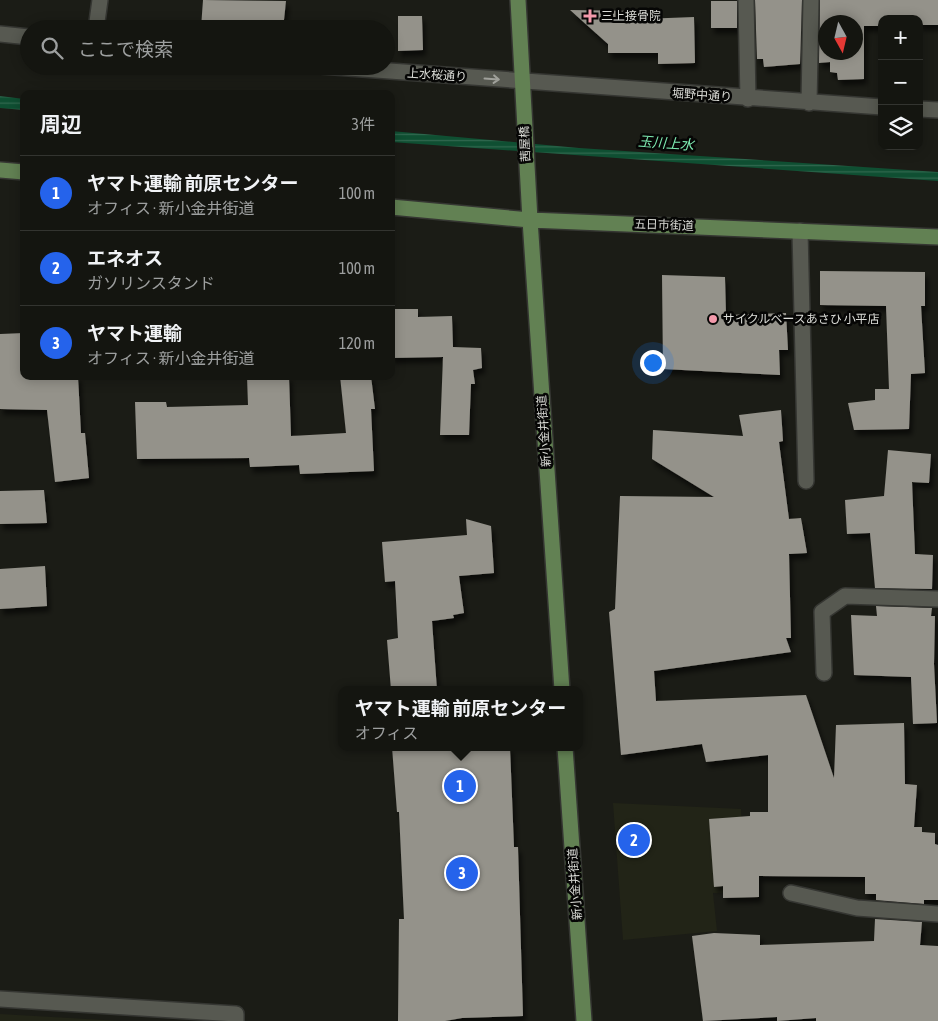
<!DOCTYPE html>
<html lang="ja">
<head>
<meta charset="utf-8">
<style>
	body { margin:0; font-family:"Asap Condensed","Noto Sans JP",sans-serif; background:#21221e; color:#f1f3f6 }
	.controls { position:absolute; right:15px; top:15px; display:grid; overflow:hidden; border-radius:10px; box-shadow:0 2px 12px #0003 }
	.controls button { width:45px; height:45px; display:grid; place-items:center; padding:0; border:0; border-bottom:1px solid #333430; background:#141510; color:#f1f3f6; font:25px sans-serif }
	.compass { position:absolute; left:818px; top:15px; width:45px; height:45px; border-radius:50%; background:#141510; box-shadow:0 2px 12px #0003; rotate:172deg }
	.you { position:absolute; left:652px; top:362px; width:18px; height:18px; margin:-12px; border:4px solid #fff; border-radius:50%; background:#1a73e8; box-shadow:0 0 0 8px #1a73e833 }
	.badge { display:grid; place-items:center; width:32px; height:32px; border-radius:50%; background:#2563eb; color:#fff; font-size:16px; font-weight:700 }
	.pin { position:absolute; translate:-50% -50%; border:2px solid #fff; box-shadow:0 1px 5px #0006 }
	.popup { position:absolute; left:338px; top:686px; width:245px; height:65px; box-sizing:border-box; display:grid; place-content:center; border-radius:10px; background:#141510; filter:drop-shadow(0 1px 4px #0005); font-size:16px; white-space:nowrap; color:#9d9f9f }
	.popup b { font-size:19px; color:#f1f3f6 }
	.popup::after { content:''; position:absolute; left:50%; top:100%; margin-left:-10px; border:10px solid transparent; border-top-color:#141510 }
	.list { margin:0; padding:0; list-style:none }
	h2 { display:flex; justify-content:space-between; align-items:center; height:65px; margin:0; padding:0 20px; font-size:21px }
	h2 small { font-size:16px; font-weight:400; color:#9d9f9f }
	.list li { display:grid; grid-template-columns:32px 1fr auto; gap:15px; align-items:center; box-sizing:border-box; height:75px; padding:0 20px; border-top:1px solid #333430 }
	.list b { display:block; font-size:19px; white-space:nowrap }
	.list p { margin:0; font-size:16px; white-space:nowrap; color:#9d9f9f }
	.list em { font-size:16px; font-style:normal; color:#9d9f9f }
	.icon { flex:none; width:28px; height:28px; fill:none; stroke:currentColor; stroke-width:2; stroke-linecap:round; stroke-linejoin:round }
	.map { position:relative; flex:none; width:938px; height:1021px; overflow:hidden }
	.search { position:absolute; background:#141510; box-shadow:0 2px 12px #0003; left:20px; top:20px; width:375px; height:55px; display:flex; align-items:center; gap:12px; box-sizing:border-box; padding:0 18px; border-radius:28px; color:#9d9f9f; font-size:19px }
	.panel { position:absolute; background:#141510; box-shadow:0 2px 12px #0003; left:20px; top:90px; width:375px; height:290px; border-radius:10px }
	.map>svg:first-child { display:block }
</style>
</head>
<body>
<div class="map">
<svg width="938" height="1021" viewBox="0 0 938 1021">
	<defs>
		<pattern id="water-rules" width="6" height="5" patternUnits="userSpaceOnUse" patternTransform="scale(1.25)"><rect width="6" height="5" fill="#0f4f32"/><path d="M0 2.5h6" fill="none" stroke="#31684f"/></pattern>
		<filter id="shadow"><feDropShadow dx="3" dy="5.5" stdDeviation="2.5" flood-color="#0009"/></filter>
	</defs>
	<rect width="100%" height="100%" fill="#1b1c16"/>
	<path fill="#222417" d="M613,803L741,809L745,892L713,893L717,931L623,940Z
		M0,1014L121,1021H0Z"/>
	<path fill="url(#water-rules)" d="M0,96L24,99V110L0,108Z
		M391,131L579,148L938,172V181L391,142Z"/>
	<path fill="#94928a" fill-rule="evenodd" filter="url(#shadow)" d="M203,0L286,1L283,29L201,28Z
		M755,0H802L800,64L764,67L763,59H757Z
		M820,0H938V25H919V19H882V26H864V79L838,80L837,73L830,72V62L819,63ZM826,22H856V52H826Z
		M711,1H737V28H711Z
		M570,10L642,11V19L694,17L695,63L658,64V53H608V44Z
		M398,16H422L423,50L398,51Z
		M820,271L925,272V306H921L925,373L911,374L909,429L854,430L848,403L875,400V389H889L886,306L820,305Z
		M662,275L725,277L726,315L786,313L788,350H779L780,375L663,369Z
		M391,309H418V317L452,316L453,347L481,348L482,368L473,370L475,384H471L469,435H440L443,357L391,358Z
		M24,333V376H78L81,433H85L89,478L55,482L47,410L0,409V334Z
		M247,376H289L291,436L346,433L340,376H371L375,409H371L374,471L300,474L299,465L250,467L249,458L137,459L135,402H166L167,407L248,405Z
		M781,410L783,441L779,442L789,519L801,518L807,553L789,554L791,638H786L791,652L654,671L656,701L806,695L834,778L836,725L904,723L905,784L917,785L914,827H922V832L935,833V844L938,845V900H924V904L876,900V894H865V877L759,876V897L723,898V886L714,887L709,819L750,816V812H768V755L706,762L702,744L621,755L609,612L615,609L620,496L714,497L652,459L653,430L743,436L739,415Z
		M888,450L931,454L929,483L912,482L915,554L933,555L932,589L875,588L870,533L847,534L845,500L884,496Z
		M44,490L47,523L0,524V491Z
		M466,519L491,526L494,573L459,576L464,613L453,615L454,618L432,621L437,690H391L387,640L398,638L395,581L385,582L382,542L467,535Z
		M45,566L47,606L0,609V569Z
		M876,606L932,608L931,616H935L934,664L937,723L913,724L911,677L854,675L851,615L877,616Z
		M392,747H510L514,847H518L523,1016L462,1018L445,1021H398L399,919H404L399,812H397Z
		M875,919L922,922L920,945L938,946V1021H816V1018L777,1021V1017L703,1021L692,936L714,933L760,935V945L874,941Z"/>
	<g fill="none" stroke-linecap="round" stroke-linejoin="round">
		<g stroke="#353632" stroke-width="18">
			<path id="minor" d="M746,0L748,99
				M96,29L100,0
				M0,34L29,37
				M321,66L882,107
				M809,103L811,0
				M919,109L938,110
				M800,231L806,481
				M824,673L822,612L845,596L938,599
				M791,893L857,908L938,914
				M0,999L236,1014V1021"/>
		</g>
		<g stroke="#353632" stroke-width="18">
			<path id="major" d="M518,0L530,220L562,690
				M0,170L24,172
				M391,207L530,220L938,237
				M565,747L584,1021"/>
		</g>
		<use href="#minor" stroke="#575951" stroke-width="15"/>
		<use href="#major" stroke="#628153" stroke-width="15"/>
	</g>
	<defs><path id="oneway-shaft" d="M-6 0H5M1.5-3L5.5 0L1.5 3" fill="none" stroke-width="1.6" stroke-linecap="round" stroke-linejoin="round" transform="scale(1.25)"/></defs>
	<use stroke="#a0a19b" href="#oneway-shaft" transform="translate(492 79) rotate(4)"/>
	<g fill="#f39aab" stroke="#060605" stroke-width="2">
		<path d="M587.5 8.5h5v5h5v5h-5v5h-5v-5h-5v-5h5z"/>
		<circle cx="713" cy="319" r="5"/>
	</g>
	<g text-anchor="middle" dominant-baseline="central" stroke-width="5" stroke-linejoin="round" paint-order="stroke">
		<g font-size="12" fill="#dbdcd7" stroke="#060605" text-anchor="start">
			<text x="601" y="16">三上接骨院</text>
			<text x="723" y="319">サイクルベースあさひ 小平店</text>
		</g>
		<g font-size="12" fill="#dbdcd7" stroke="#060605">
			<text transform="translate(437 75) rotate(4)">上水桜通り</text>
			<text transform="translate(702 95) rotate(4)">堀野中通り</text>
			<text transform="translate(525 144) rotate(-93)">茜屋橋</text>
			<text transform="translate(664 225) rotate(2)">五日市街道</text>
			<text transform="translate(544 431) rotate(-94)">新小金井街道</text>
			<text transform="translate(575 884) rotate(-94)">新小金井街道</text>
		</g>
		<g font-size="14" font-style="italic" fill="#7de9b0" stroke="#060605">
			<text transform="translate(666 143) rotate(4)">玉川上水</text>
		</g>
	</g>
</svg>
<div class="controls">
<button>+</button>
<button>−</button>
<button><svg class="icon" aria-label="layers" viewBox="0 0 24 24"><path d="M12 4l9 5-9 5-9-5zM3 14l9 5 9-5"/></svg></button>
</div>
<svg class="compass" viewBox="-18 -18 36 36"><path d="M0-13l5 13h-10z" fill="#e53935"/><path d="M0 13l5-13h-10z" fill="#9d9f9f"/></svg>
<div class="you"></div>
<div class="pin badge" style="left:460px;top:786px">1</div>
<div class="popup"><b>ヤマト運輸 前原センター</b>オフィス</div>
<div class="pin badge" style="left:634px;top:840px">2</div>
<div class="pin badge" style="left:462px;top:873px">3</div>
<div class="search"><svg class="icon" aria-label="search" viewBox="0 0 24 24"><circle cx="10" cy="10" r="6"/><path d="M15 15l6 6"/></svg>ここで検索</div>
<section class="panel">
<h2>周辺<small>3件</small></h2>
<ul class="list">
<li><span class="badge">1</span><div><b>ヤマト運輸 前原センター</b><p>オフィス · 新小金井街道</p></div><em>100 m</em></li>
<li><span class="badge">2</span><div><b>エネオス</b><p>ガソリンスタンド</p></div><em>100 m</em></li>
<li><span class="badge">3</span><div><b>ヤマト運輸</b><p>オフィス · 新小金井街道</p></div><em>120 m</em></li>
</ul>
</section>
</div>
</body>
</html>
